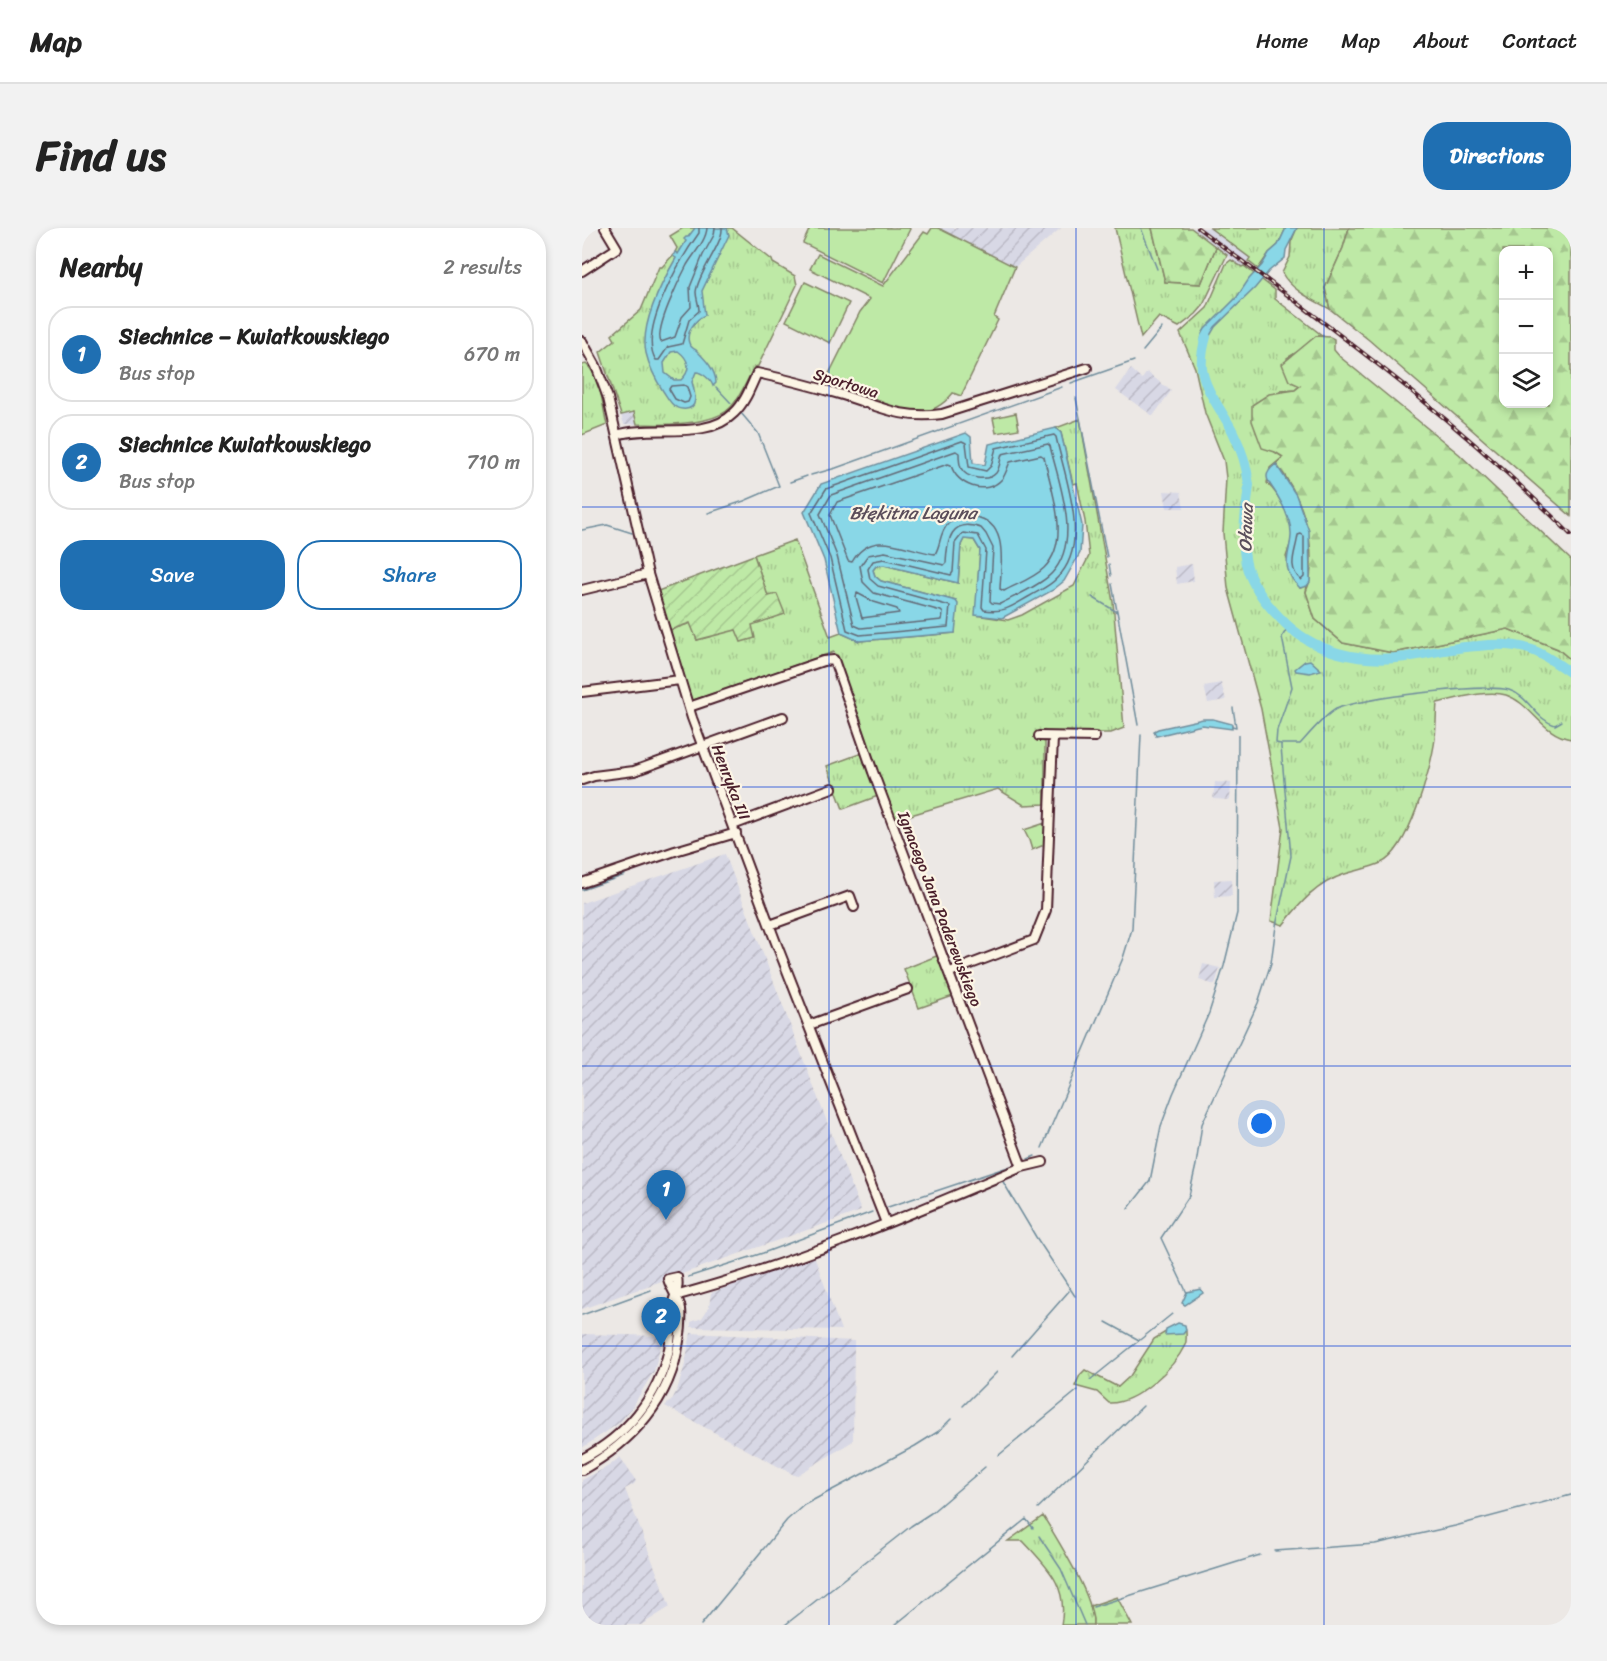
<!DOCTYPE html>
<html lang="en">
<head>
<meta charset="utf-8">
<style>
	body { margin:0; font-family:Sriracha,sans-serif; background:#f2f2f2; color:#222 }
	.controls { position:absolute; right:18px; top:18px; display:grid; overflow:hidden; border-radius:12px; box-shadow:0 3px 9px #0003 }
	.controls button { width:54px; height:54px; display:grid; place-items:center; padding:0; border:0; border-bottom:2px solid #e0e0e0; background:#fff; color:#222; font:30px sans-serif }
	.you { position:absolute; left:680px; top:896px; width:21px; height:21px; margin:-15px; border:4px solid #fff; border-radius:50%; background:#1a73e8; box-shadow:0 0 0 9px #1a73e833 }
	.badge { display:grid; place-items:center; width:39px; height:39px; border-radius:50%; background:#1f6fb2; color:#fff; font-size:20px; font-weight:700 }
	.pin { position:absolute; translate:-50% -50px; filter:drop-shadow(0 2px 3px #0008) }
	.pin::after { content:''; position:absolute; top:32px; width:21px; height:18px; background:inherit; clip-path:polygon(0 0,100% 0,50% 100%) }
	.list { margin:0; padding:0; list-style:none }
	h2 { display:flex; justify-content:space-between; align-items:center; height:78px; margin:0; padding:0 24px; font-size:26px }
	h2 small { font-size:20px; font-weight:400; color:#767676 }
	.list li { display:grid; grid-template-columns:39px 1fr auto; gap:18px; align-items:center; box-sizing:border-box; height:96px; margin:0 12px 12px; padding:0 12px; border:2px solid #e0e0e0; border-radius:24px }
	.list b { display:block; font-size:22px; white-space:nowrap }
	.list p { margin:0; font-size:20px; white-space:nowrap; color:#767676 }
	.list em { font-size:20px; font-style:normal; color:#767676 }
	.actions { display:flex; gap:12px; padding:18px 24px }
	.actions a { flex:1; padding:14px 0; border:2px solid #1f6fb2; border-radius:24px; text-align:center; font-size:21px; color:#1f6fb2 }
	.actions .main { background:#1f6fb2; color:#fff }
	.icon { flex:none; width:33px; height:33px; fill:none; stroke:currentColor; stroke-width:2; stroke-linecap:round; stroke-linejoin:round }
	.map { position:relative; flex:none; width:989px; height:1397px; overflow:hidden; border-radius:24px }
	header { display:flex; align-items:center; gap:36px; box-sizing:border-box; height:84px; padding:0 30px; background:#fff; border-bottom:2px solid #e0e0e0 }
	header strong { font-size:28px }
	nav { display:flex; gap:33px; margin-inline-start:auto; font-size:21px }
	.intro { display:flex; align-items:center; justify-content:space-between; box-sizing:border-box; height:144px; padding:0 36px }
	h1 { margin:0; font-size:42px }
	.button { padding:15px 27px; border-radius:24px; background:#1f6fb2; color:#fff; font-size:21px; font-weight:700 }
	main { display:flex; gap:36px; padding:0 36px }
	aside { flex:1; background:#fff; border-radius:24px; box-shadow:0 3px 9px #0003 }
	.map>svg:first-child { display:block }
</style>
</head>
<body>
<header>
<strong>Map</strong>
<nav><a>Home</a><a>Map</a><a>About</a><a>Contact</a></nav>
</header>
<div class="intro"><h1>Find us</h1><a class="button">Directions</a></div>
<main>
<aside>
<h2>Nearby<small>2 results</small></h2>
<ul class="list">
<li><span class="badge">1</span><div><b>Siechnice – Kwiatkowskiego</b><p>Bus stop</p></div><em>670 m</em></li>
<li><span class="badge">2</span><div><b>Siechnice Kwiatkowskiego</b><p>Bus stop</p></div><em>710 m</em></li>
</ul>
<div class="actions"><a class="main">Save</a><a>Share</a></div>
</aside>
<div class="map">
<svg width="989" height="1397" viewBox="0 0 989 1397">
	<defs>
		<pattern id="industrial-furrows" width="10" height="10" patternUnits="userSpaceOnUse" patternTransform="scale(1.5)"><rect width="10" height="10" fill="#d8d8e5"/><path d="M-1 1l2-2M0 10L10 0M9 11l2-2" fill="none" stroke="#bbb9c5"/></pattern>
		<pattern id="grass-tufts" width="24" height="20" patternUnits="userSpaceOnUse" patternTransform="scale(1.5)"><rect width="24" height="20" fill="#bee9a6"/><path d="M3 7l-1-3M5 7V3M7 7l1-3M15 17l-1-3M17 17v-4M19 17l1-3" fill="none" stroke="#a5c78f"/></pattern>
		<pattern id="forest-firs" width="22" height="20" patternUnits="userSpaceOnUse" patternTransform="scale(1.5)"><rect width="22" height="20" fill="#bee9a6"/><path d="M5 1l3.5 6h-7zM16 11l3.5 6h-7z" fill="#a5c78f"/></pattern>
		<pattern id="garden-furrows" width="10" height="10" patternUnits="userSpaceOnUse" patternTransform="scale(1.5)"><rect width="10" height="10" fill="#bee9a6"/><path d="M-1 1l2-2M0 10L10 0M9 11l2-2" fill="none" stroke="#a5c78f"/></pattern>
	</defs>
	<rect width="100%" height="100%" fill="#ece8e5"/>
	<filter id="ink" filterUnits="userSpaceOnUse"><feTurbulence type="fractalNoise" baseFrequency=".0167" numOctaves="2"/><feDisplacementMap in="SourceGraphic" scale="12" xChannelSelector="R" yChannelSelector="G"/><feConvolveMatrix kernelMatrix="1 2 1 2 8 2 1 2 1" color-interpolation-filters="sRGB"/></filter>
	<g filter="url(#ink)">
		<path fill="#d8d8e5" d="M609,0H628L668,30L661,40Z"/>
		<path fill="url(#industrial-furrows)" d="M356,0H479L433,39Z
			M549,141L560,151L565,144L589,163L571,188L534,162Z
			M52,184L55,196H42L39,187Z
			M582,263L599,264L602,280H585Z
			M610,336L612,353L595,356L593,339Z
			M639,455L644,472L626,475L622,458Z
			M633,554L649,555L648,572L631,571Z
			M143,626L279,983L0,1081V675Z
			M649,651L650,668L633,669L632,652Z
			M621,736L638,740L633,757L617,752Z
			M232,1028L259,1102L109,1099V1094L120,1090L127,1079L129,1065Z
			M109,1105L272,1113L271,1213L214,1248L83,1178L90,1172L95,1162L102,1140Z
			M0,1106L81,1108L72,1143L49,1181L37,1195L0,1220Z
			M38,1229L54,1253L52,1256L43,1261L88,1379L59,1397H0V1252L27,1238Z"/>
		<path fill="url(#grass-tufts)" stroke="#848468" stroke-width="1.5" d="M101,0H150L190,32L191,35L213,48L215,57L176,138L172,139C165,152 159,168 149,179C132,198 80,197 55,196L52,184L39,187L18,124L33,112L30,107L59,82L77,39H80L91,27L94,29L96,27L93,24L95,20L88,8Z
			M533,0H570L583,54L619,56L634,19L645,27L620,79L614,86L597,99L577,89L559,110Z
			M628,0H704L696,17L687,25L676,41L666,33L668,30Z
			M715,0H767L761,20L743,60L748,81C731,72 709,62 700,45L708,29L709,14Z
			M649,32L660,39L662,38L693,62V71L741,108H734L717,123L705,130L707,153L718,157L713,162L698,163L693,224L701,229L688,240L685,255C698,268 709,288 710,306C710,314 706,322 704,329L718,360L725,358L724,364L733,391L761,415L811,425L926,401L976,421L989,432V511C960,507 949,475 924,467C906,461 873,471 855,475C854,487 854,499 853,511C849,540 827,623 799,635C788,640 775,642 763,646C735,655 718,675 701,697L689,693L701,600L679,481L646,360L641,305L644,250L642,233L623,185L613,140L598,105L625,80L644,36Z
			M4,136C20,150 20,178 25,197L0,207V137Z
			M498,191L531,374L542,500L529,505H457V512L463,514V576L442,577L416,561L312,592L282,515L279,491L271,478L252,424L109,473L88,402L109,395L115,412L202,386L186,369L172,327L213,312L248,409L259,405L277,413L373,405L374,373L299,353L293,348L291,342L294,338L302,337L376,355L379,317L382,311L392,312L398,322L394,387L426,392L440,387L492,358L507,328L503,293L495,255L491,256L479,205L474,200Z
			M280,525L296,568L261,581L245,538Z
			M463,595L462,617L450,622L447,612L442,602Z
			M357,727L371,768L337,780L322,741Z
			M590,1100L604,1103C604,1108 605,1113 603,1117C592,1140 554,1176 527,1175L515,1164L493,1158L498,1147L503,1142L536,1159L548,1148L572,1111Z
			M461,1288C475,1311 514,1372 511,1397H479C487,1358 465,1339 441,1313H426Z"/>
		<path fill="url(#forest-firs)" stroke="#848468" stroke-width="1.5" fill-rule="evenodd" d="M570,0H609L634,19L619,56L583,54Z
			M767,0H989V288L787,112L748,81L743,60L761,20ZM921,22H966V176H921Z
			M734,108L748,109L752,111V122L758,129L877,226L989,332V432L976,421L926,401L811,425L761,415L733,391L724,364C725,359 728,356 728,351C733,311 720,267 694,236L701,229L693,224L680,220L670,193V177L687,166L713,162L718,158L707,153L700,136Z
			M535,1369L550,1397H511V1391L508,1378Z"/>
		<path fill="url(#garden-furrows)" stroke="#848468" stroke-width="1.5" d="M172,327L186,368L195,366L203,386L170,397L173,410L159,414L154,402L115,412L108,395L88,402L76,363Z"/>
		<path fill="#bee9a6" stroke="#848468" stroke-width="1.5" d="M228,0H327L328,1L301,55L221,15Z
			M350,0H356L433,39L412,89L416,92L379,168L371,165C346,196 319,183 289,169C275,162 261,155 246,148L278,84L288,71L228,41L236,26L301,58L342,4L346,6Z
			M223,54L267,75L248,115L204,93Z
			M434,185L437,201L414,205L411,190Z"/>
		<path fill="#89d7e7" stroke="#708d9c" stroke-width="1.5" fill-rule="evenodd" d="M113,0H145L147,7L120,63L123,87C114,91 103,104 107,115C108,118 112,121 114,122C123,131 134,142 134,155L131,158C129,152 120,144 114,144L110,154C113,165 118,183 100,181C91,181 86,170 81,163C74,152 67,138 64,125C58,97 80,54 94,30L91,28L93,24L96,26L104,13L102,11L104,9H106ZM96,123C107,131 110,142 99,152H92L83,145L82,135L89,124Z
			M704,0H715L704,22L703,30L687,43L673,60L633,99L626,111L624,122L618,121L620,106L623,101L655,69L667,51L680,37L687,25L696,17Z
			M474,200L479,205L500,297L498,325L482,353L471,362L420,390L393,387L398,322L392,312L382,311L379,317L376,355L302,337L294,338L291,342L293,348L299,353L374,373L376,376L373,405L277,413L259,405L242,332L222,284L239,256L384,205L389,209L391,235L403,237L407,216Z
			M694,236L714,267L727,303L728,347V354L725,358L718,360C691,335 716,320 707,293C704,284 700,275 695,267C688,254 677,249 694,236Z
			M728,432L739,442L728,445L714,443L713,441L723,433Z
			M621,491H631L650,496V501L620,497L574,508L572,503L576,501Z
			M619,1061L621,1065L603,1077L600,1075L605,1064Z
			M596,1095L603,1097L604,1102L601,1106L583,1107L584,1101Z"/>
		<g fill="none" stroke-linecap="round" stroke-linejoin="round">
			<path stroke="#636976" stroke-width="1.5" d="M117,0V5C99,30 55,104 74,132H77L86,119L100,116L107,92L117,83C117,76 114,70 114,64C116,45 141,16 140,0
				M125,0C124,13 112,25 105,37C98,50 72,102 79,114L93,109L100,89L109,79L108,59L121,27L132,7L133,0
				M102,157L105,159L108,169L106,174L102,175L93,171L87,161L89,158Z
				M472,207L474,209C483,251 510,316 475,350C468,358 458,362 448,368C430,378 424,385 402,382L400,379L404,322L396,307L381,305L373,315L371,344L369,347L302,331L291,333L286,341L288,351L296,358L368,378L366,399L278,407L265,402L248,330L229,285L244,261L380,213L384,215L387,239L404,243L409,238L414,220Z
				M466,216L468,218C477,256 500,312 470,345C459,357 433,368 418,376L410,375L408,373L411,320L404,306L399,300C369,289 365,312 364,335L362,337L303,324L286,327L278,338L281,354L292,365L359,383L361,385L360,392L279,400L272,397L255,328L238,286L249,267L374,223L377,225C377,230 377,235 379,240C384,251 406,254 414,245C418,240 418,232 420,226Z
				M459,227L462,229C469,262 490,312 462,340C452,350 435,356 422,363L418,361C419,336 427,293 392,289C382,288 373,288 366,296C357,305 359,317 353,326C323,322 290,299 270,334L266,333L248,287L255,274L366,236L369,237C374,257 404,269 420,251C424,246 425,240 428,234Z
				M719,306L722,308V349L719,352C704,339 714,324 716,307Z
				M275,365L292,374L315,381L317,385L280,390L274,369Z"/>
			<path stroke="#708d9c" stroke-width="1.5" d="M559,0L575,41
				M561,123L580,100
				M489,155L552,133
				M134,159L149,175
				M494,170L525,329
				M229,247L254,240L480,159
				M208,254L225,248
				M126,285L162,273L197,258L176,205L159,185
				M0,302L25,297L50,305
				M527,336L529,348
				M530,356L556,497
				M510,369L535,384
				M650,498L654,499L651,480
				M700,516H718C727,506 743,487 754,481C776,470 905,455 927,462C947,468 954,492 973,497L980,493
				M0,662L43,647
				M460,920L541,730L550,701L559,507
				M446,931L453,928
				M420,952L454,1009L493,1068
				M303,980L432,937
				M546,981L568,953L579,898L591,866L627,785L642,738L655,685L656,507
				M106,1049L181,1025L290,984
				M605,1065L579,1010L607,968L614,937L620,896L676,775L689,735L694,698L709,628L699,519V516L694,515L695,502L710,459L700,409L706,399
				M0,1087L69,1062
				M524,1094L557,1112
				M430,1128L487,1063
				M508,1152L590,1086
				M381,1178L415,1144
				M417,1227L496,1162
				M456,1280L561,1178
				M457,1308L479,1341L503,1397
				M693,1323L793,1316L873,1298L989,1267
				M511,1379L678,1327
				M119,1397L205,1292L222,1277L333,1218L357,1203L369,1191
				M203,1397L329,1298L349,1285L403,1239
				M313,1397L444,1291L451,1300"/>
			<path stroke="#89d7e7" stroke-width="10" d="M624,109C621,119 619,130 620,141C623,163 641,184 651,204C659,220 665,239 667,257C660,319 652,343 699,391C731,425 778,435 824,429C848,425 872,419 896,418C914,416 933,416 950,422C964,427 977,437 989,445"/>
			<g stroke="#4a1f2b" stroke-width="12">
				<path id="minor" d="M0,43L35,20L23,0
					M0,113L14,138L26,170L66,346L110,490L193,712L304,995
					M35,207C69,196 125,213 152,185C163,175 169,158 175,145C203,151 230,158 257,166C295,177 318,192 360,186L505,140
					M0,362L66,346
					M0,464L98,452
					M107,479L241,433L252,432L291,544L440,939
					M457,508L513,509
					M0,552L12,548L52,543L201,489
					M151,597L250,560
					M0,655L93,623L154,605
					M188,697L268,668L272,679
					M368,744L452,712L464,682L471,509
					M227,797L326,761
					M93,1068C212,1036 327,987 440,939L461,934
					M0,1231C44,1208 76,1170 87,1121C90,1105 89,1089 91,1074C94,1064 97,1059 95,1049L86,1051C89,1062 97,1070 99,1081C100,1092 99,1102 97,1113C89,1172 50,1214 0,1242"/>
			</g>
			<use href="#minor" stroke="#fcf5e5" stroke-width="8"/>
			<g stroke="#4a1f2b" stroke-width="4">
				<path id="rail" d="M616,0C745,97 876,191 989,307"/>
			</g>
			<use href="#rail" stroke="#fcf5e5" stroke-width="1.5" stroke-dasharray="4.5" stroke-linecap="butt"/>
		</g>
	</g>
	<path fill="none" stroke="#1d4ed8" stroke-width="1.5" stroke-opacity="0.55" d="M247,0V1397M494,0V1397M742,0V1397M0,279H989M0,559H989M0,838H989M0,1118H989"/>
	<g text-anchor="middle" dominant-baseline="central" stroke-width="4.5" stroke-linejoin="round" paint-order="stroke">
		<g font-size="16" fill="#4a1f2b" stroke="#fcf5e5">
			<text transform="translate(264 155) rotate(17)">Sportowa</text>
			<text transform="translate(149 554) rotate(69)">Henryka III</text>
			<text transform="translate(358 681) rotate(69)">Ignacego Jana Paderewskiego</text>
		</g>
		<g font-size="18" font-style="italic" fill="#5a4d5a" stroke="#fcf5e5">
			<text x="331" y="285">Błękitna Laguna</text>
			<text transform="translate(664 300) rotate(-88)">Oława</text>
		</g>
	</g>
</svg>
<div class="controls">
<button>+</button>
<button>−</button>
<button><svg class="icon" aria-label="layers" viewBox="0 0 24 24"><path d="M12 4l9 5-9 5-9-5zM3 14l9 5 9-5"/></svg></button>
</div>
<div class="you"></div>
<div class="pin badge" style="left:84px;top:992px">1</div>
<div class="pin badge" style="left:79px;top:1119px">2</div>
</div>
</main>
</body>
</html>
